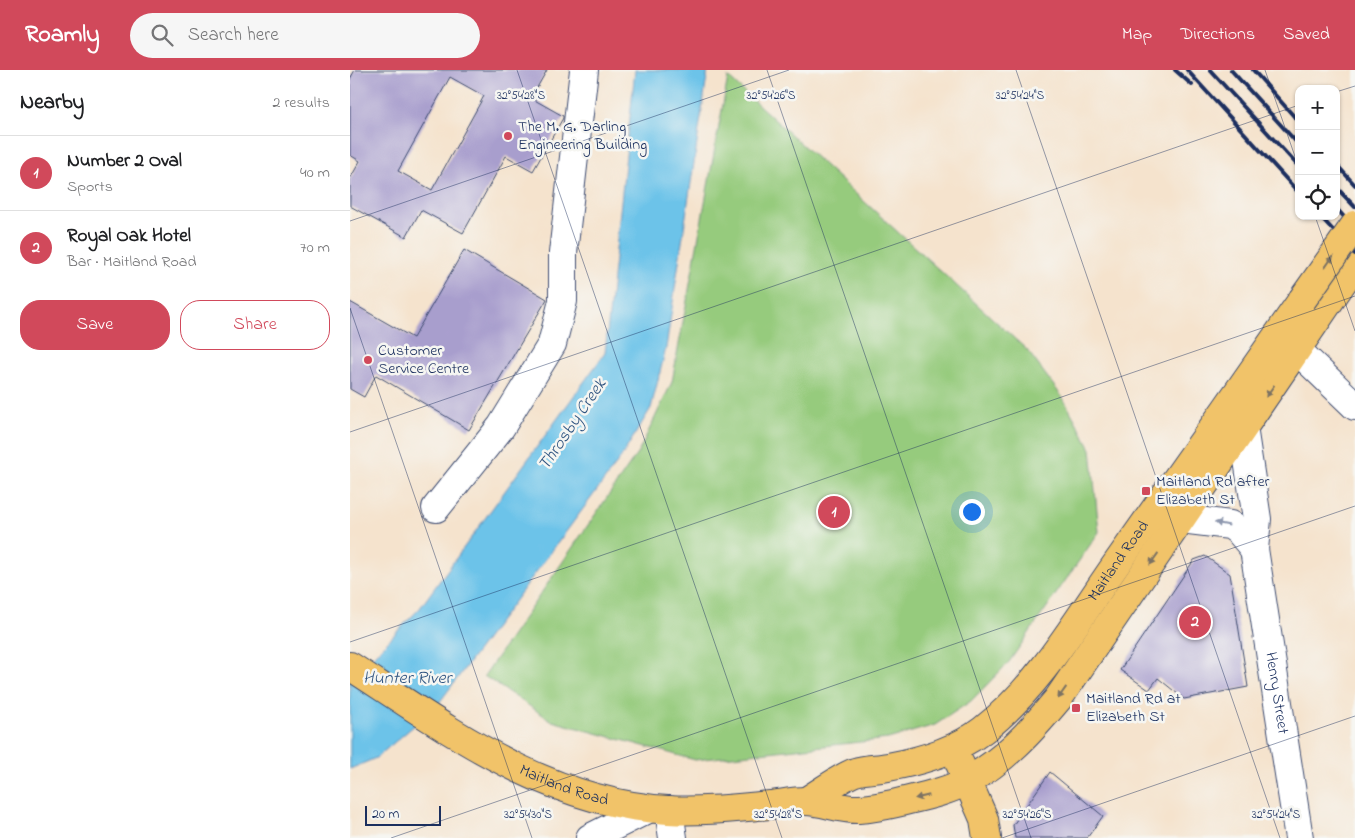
<!DOCTYPE html>
<html lang="en">
<head>
<meta charset="utf-8">
<style>
	body { margin:0; font-family:"Indie Flower",sans-serif; background:#f6f6f6; color:#202124 }
	.controls { position:absolute; right:15px; top:15px; display:grid; overflow:hidden; border-radius:10px; box-shadow:0 1px 4px #0004 }
	.controls button { width:45px; height:45px; display:grid; place-items:center; padding:0; border:0; border-bottom:1px solid #e0e0e0; background:#fff; color:#202124; font:25px sans-serif }
	.scale { position:absolute; left:15px; bottom:12px; width:76px; box-sizing:border-box; padding-left:5px; border:2px solid #1b2f5e; border-top:0; font-size:14px; line-height:18px; white-space:nowrap; color:#1b2f5e; -webkit-text-stroke:4px #f6f6f2; paint-order:stroke }
	.you { position:absolute; left:621px; top:441px; width:18px; height:18px; margin:-12px; border:4px solid #fff; border-radius:50%; background:#1a73e8; box-shadow:0 0 0 8px #1a73e833 }
	.badge { display:grid; place-items:center; width:32px; height:32px; border-radius:50%; background:#d1495b; color:#fff; font-size:16px; font-weight:700 }
	.pin { position:absolute; translate:-50% -50%; border:2px solid #fff; box-shadow:0 1px 5px #0006 }
	.list { margin:0; padding:0; list-style:none }
	h2 { display:flex; justify-content:space-between; align-items:center; height:65px; margin:0; padding:0 20px; font-size:21px }
	h2 small { font-size:16px; font-weight:400; color:#757577 }
	.list li { display:grid; grid-template-columns:32px 1fr auto; gap:15px; align-items:center; box-sizing:border-box; height:75px; padding:0 20px; border-top:1px solid #e0e0e0 }
	.list b { display:block; font-size:19px; white-space:nowrap }
	.list p { margin:0; font-size:16px; white-space:nowrap; color:#757577 }
	.list em { font-size:16px; font-style:normal; color:#757577 }
	.actions { display:flex; gap:10px; padding:15px 20px }
	.actions a { flex:1; padding:11px 0; border:1px solid #d1495b; border-radius:20px; text-align:center; font-size:18px; color:#d1495b }
	.actions .main { background:#d1495b; color:#fff }
	.icon { flex:none; width:28px; height:28px; fill:none; stroke:currentColor; stroke-width:2; stroke-linecap:round; stroke-linejoin:round }
	.map { position:relative; flex:none; width:1005px; height:768px; overflow:hidden }
	header { display:flex; align-items:center; gap:30px; box-sizing:border-box; height:70px; padding:0 25px; background:#d1495b; color:#fff }
	header strong { font-size:24px }
	nav { display:flex; gap:28px; margin-inline-start:auto; font-size:18px }
	.search { width:350px; height:45px; background:#f6f6f6; display:flex; align-items:center; gap:12px; box-sizing:border-box; padding:0 18px; border-radius:28px; color:#757577; font-size:19px }
	main { display:flex }
	aside { flex:1; background:#fff }
	.map>svg:first-child { display:block }
</style>
</head>
<body>
<header>
<strong>Roamly</strong>
<div class="search"><svg class="icon" aria-label="search" viewBox="0 0 24 24"><circle cx="10" cy="10" r="6"/><path d="M15 15l6 6"/></svg>Search here</div>
<nav><a>Map</a><a>Directions</a><a>Saved</a></nav>
</header>
<main>
<aside>
<h2>Nearby<small>2 results</small></h2>
<ul class="list">
<li><span class="badge">1</span><div><b>Number 2 Oval</b><p>Sports</p></div><em>40 m</em></li>
<li><span class="badge">2</span><div><b>Royal Oak Hotel</b><p>Bar · Maitland Road</p></div><em>70 m</em></li>
</ul>
<div class="actions"><a class="main">Save</a><a>Share</a></div>
</aside>
<div class="map">
<svg width="1005" height="768" viewBox="0 0 1005 768">
	<rect width="100%" height="100%" fill="#f6f6f2"/>
	<filter id="ink" filterUnits="userSpaceOnUse"><feTurbulence type="fractalNoise" baseFrequency=".02" numOctaves="2"/><feDisplacementMap in="SourceGraphic" scale="10" xChannelSelector="R" yChannelSelector="G"/><feConvolveMatrix kernelMatrix="1 2 1 2 8 2 1 2 1" color-interpolation-filters="sRGB"/></filter>
	<filter id="wash" filterUnits="userSpaceOnUse"><feTurbulence type="fractalNoise" baseFrequency=".0096" numOctaves="4" result="noise"/><feDisplacementMap in="SourceGraphic" scale="20" xChannelSelector="R" yChannelSelector="G"/><feGaussianBlur stdDeviation="1.12" result="paint"/><feColorMatrix in="noise" values="0 0 0 0 0 0 0 0 0 0 0 0 0 0 0 0 0 1.4 0 .05"/><feComposite in="paint" operator="in"/></filter>
	<g filter="url(#wash)">
		<rect width="100%" height="100%" fill="#f5e3cd"/>
		<path fill="#96cb7d" stroke="#587d6e" d="M378,7L677,280L713,328L741,379L749,462L659,592L621,631L585,655L538,669L345,690L202,651L134,606L289,381L322,312Z"/>
		<path fill="#6cc3e9" stroke="#4479a4" d="M285,0H358L316,278L301,338L270,389L86,637L26,688L0,699V610L70,538L255,283Z"/>
		<g id="blocks">
			<path fill="#a89ecd" fill-rule="evenodd" d="M5,0H197L181,28L213,46V48L183,101L156,86L113,163L71,140L56,167L0,136V109L10,91L0,85V9ZM100,7L134,26L82,120L48,101Z
				M114,180L197,229L119,360L26,305L14,327L0,319V232L63,268Z
				M855,486L880,504L898,617L834,629L808,608L799,620L770,600L844,490Z
				M700,702L753,746L737,768H665L663,755Z"/>
		</g>
	</g>
	<g filter="url(#ink)">
		<use href="#blocks" fill-opacity="0" stroke="#3c4a6f" stroke-width="1"/>
		<g fill="none" stroke-linecap="round" stroke-linejoin="round">
			<g stroke="#3c4a6f" stroke-width="30">
				<g id="minor">
					<path d="M947,280L1005,336"/>
					<path id="s1" d="M893,357L907,449L904,479L949,768"/>
					<path d="M86,438L151,357L202,274L213,231V183L234,0"/>
					<path d="M831,449L880,455L889,461L904,479"/>
					<path d="M319,740L323,768"/>
					<path d="M240,768L298,739"/>
				</g>
			</g>
			<g stroke="#3c4a6f" stroke-width="30">
				<g id="major">
					<path id="s2" d="M0,596C99,660 196,733 318,740C352,742 386,738 420,735C431,734 443,731 455,731C473,731 491,740 509,739C526,738 543,734 559,730C580,725 601,720 619,710C655,690 682,660 708,629L1005,194"/>
					<path d="M610,694L634,749L637,768"/>
					<path id="s3" d="M456,731C468,724 493,706 505,702C515,699 527,699 538,697C571,691 606,681 633,660C689,617 727,550 767,493C829,406 891,318 952,230"/>
				</g>
			</g>
			<use href="#minor" stroke="#fff" stroke-width="28"/>
			<use href="#major" stroke="#f1c369" stroke-width="28"/>
			<path stroke="#1b2f5e" stroke-width="4" d="M825,0L842,15
				M837,0L949,123
				M860,0L949,97
				M881,0L949,75
				M903,0L949,52
				M986,94L1005,115
				M986,117L1005,137
				M986,138L1005,159
				M970,146L1005,184"/>
			<g stroke="#3c4a6f" stroke-width="30" stroke-linecap="butt">
				<path id="major-bridge" d="M952,230L1005,155"/>
			</g>
			<use href="#major-bridge" stroke="#f1c369" stroke-width="28"/>
		</g>
		<defs><path id="oneway-solid" d="M-6-.8H1V-3.2L6.5 0L1 3.2V.8H-6Z" transform="scale(1.25)"/></defs>
		<g fill="#7b7263">
			<use href="#oneway-solid" transform="translate(979 192) rotate(-55)"/>
			<use href="#oneway-solid" transform="translate(920 321) rotate(125)"/>
			<use href="#oneway-solid" transform="translate(804 489) rotate(125)"/>
			<use href="#oneway-solid" transform="translate(712 623) rotate(125)"/>
			<use href="#oneway-solid" transform="translate(572 727) rotate(167)"/>
		</g>
		<use fill="#8d97ae" href="#oneway-solid" transform="translate(872 454) rotate(-168)"/>
	</g>
	<path fill="none" stroke="#1b2f5e" stroke-width="1" stroke-opacity="0.45" d="M167,0L432,768M417,0L681,768M666,0L930,768M915,0L949,98M986,22L1005,16M965,146L1005,261M0,151L439,0M0,238L182,768M0,362L949,35M0,572L1005,226M41,768L1005,436M652,768L1005,646"/>
	<g fill="#d1495b" stroke="#f6f6f2" stroke-width="2">
		<circle cx="158" cy="66" r="5"/>
		<circle cx="18" cy="290" r="5"/>
		<rect x="791" y="416" width="10" height="10" rx="2.5"/>
		<rect x="721" y="633" width="10" height="10" rx="2.5"/>
	</g>
	<g text-anchor="middle" dominant-baseline="central" stroke-width="5" stroke-linejoin="round" paint-order="stroke">
		<g font-size="16" fill="#1b2f5e" stroke="#f6f6f2" text-anchor="start">
			<text x="168" y="57">The M. G. Darling<tspan x="168" dy="18">Engineering Building</tspan></text>
			<text x="28" y="281">Customer<tspan x="28" dy="18">Service Centre</tspan></text>
			<text x="806" y="412">Maitland Rd after<tspan x="806" dy="18">Elizabeth St</tspan></text>
			<text x="736" y="629">Maitland Rd at<tspan x="736" dy="18">Elizabeth St</tspan></text>
		</g>
		<g font-size="16" fill="#1b2f5e" stroke="#f6f6f2">
			<text stroke="none"><textPath href="#s3" startOffset="411">Maitland Road</textPath></text>
			<text stroke="none"><textPath href="#s1" startOffset="269">Henry Street</textPath></text>
			<text stroke="none"><textPath href="#s2" startOffset="246">Maitland Road</textPath></text>
		</g>
		<g font-size="18" font-style="italic" fill="#2f5481" stroke="#f6f6f2">
			<text transform="translate(223 355) rotate(-56)">Throsby Creek</text>
			<text x="57" y="609">Hunter River</text>
		</g>
	</g>
	<g font-size="12" text-anchor="middle" fill="#1b2f5e" stroke="#f6f6f2" stroke-width="5" stroke-linejoin="round" paint-order="stroke">
		<text x="171" y="29">32°54'28"S</text>
		<text x="421" y="29">32°54'26"S</text>
		<text x="670" y="29">32°54'24"S</text>
		<text x="178" y="748">32°54'30"S</text>
		<text x="428" y="748">32°54'28"S</text>
		<text x="677" y="748">32°54'26"S</text>
		<text x="926" y="748">32°54'24"S</text>
	</g>
</svg>
<div class="controls">
<button>+</button>
<button>−</button>
<button><svg class="icon" aria-label="locate" viewBox="0 0 24 24"><circle cx="12" cy="12" r="6"/><path d="M12 2v4M12 18v4M2 12h4M18 12h4"/></svg></button>
</div>
<div class="scale">20 m</div>
<div class="you"></div>
<div class="pin badge" style="left:484px;top:442px">1</div>
<div class="pin badge" style="left:845px;top:552px">2</div>
</div>
</main>
</body>
</html>
